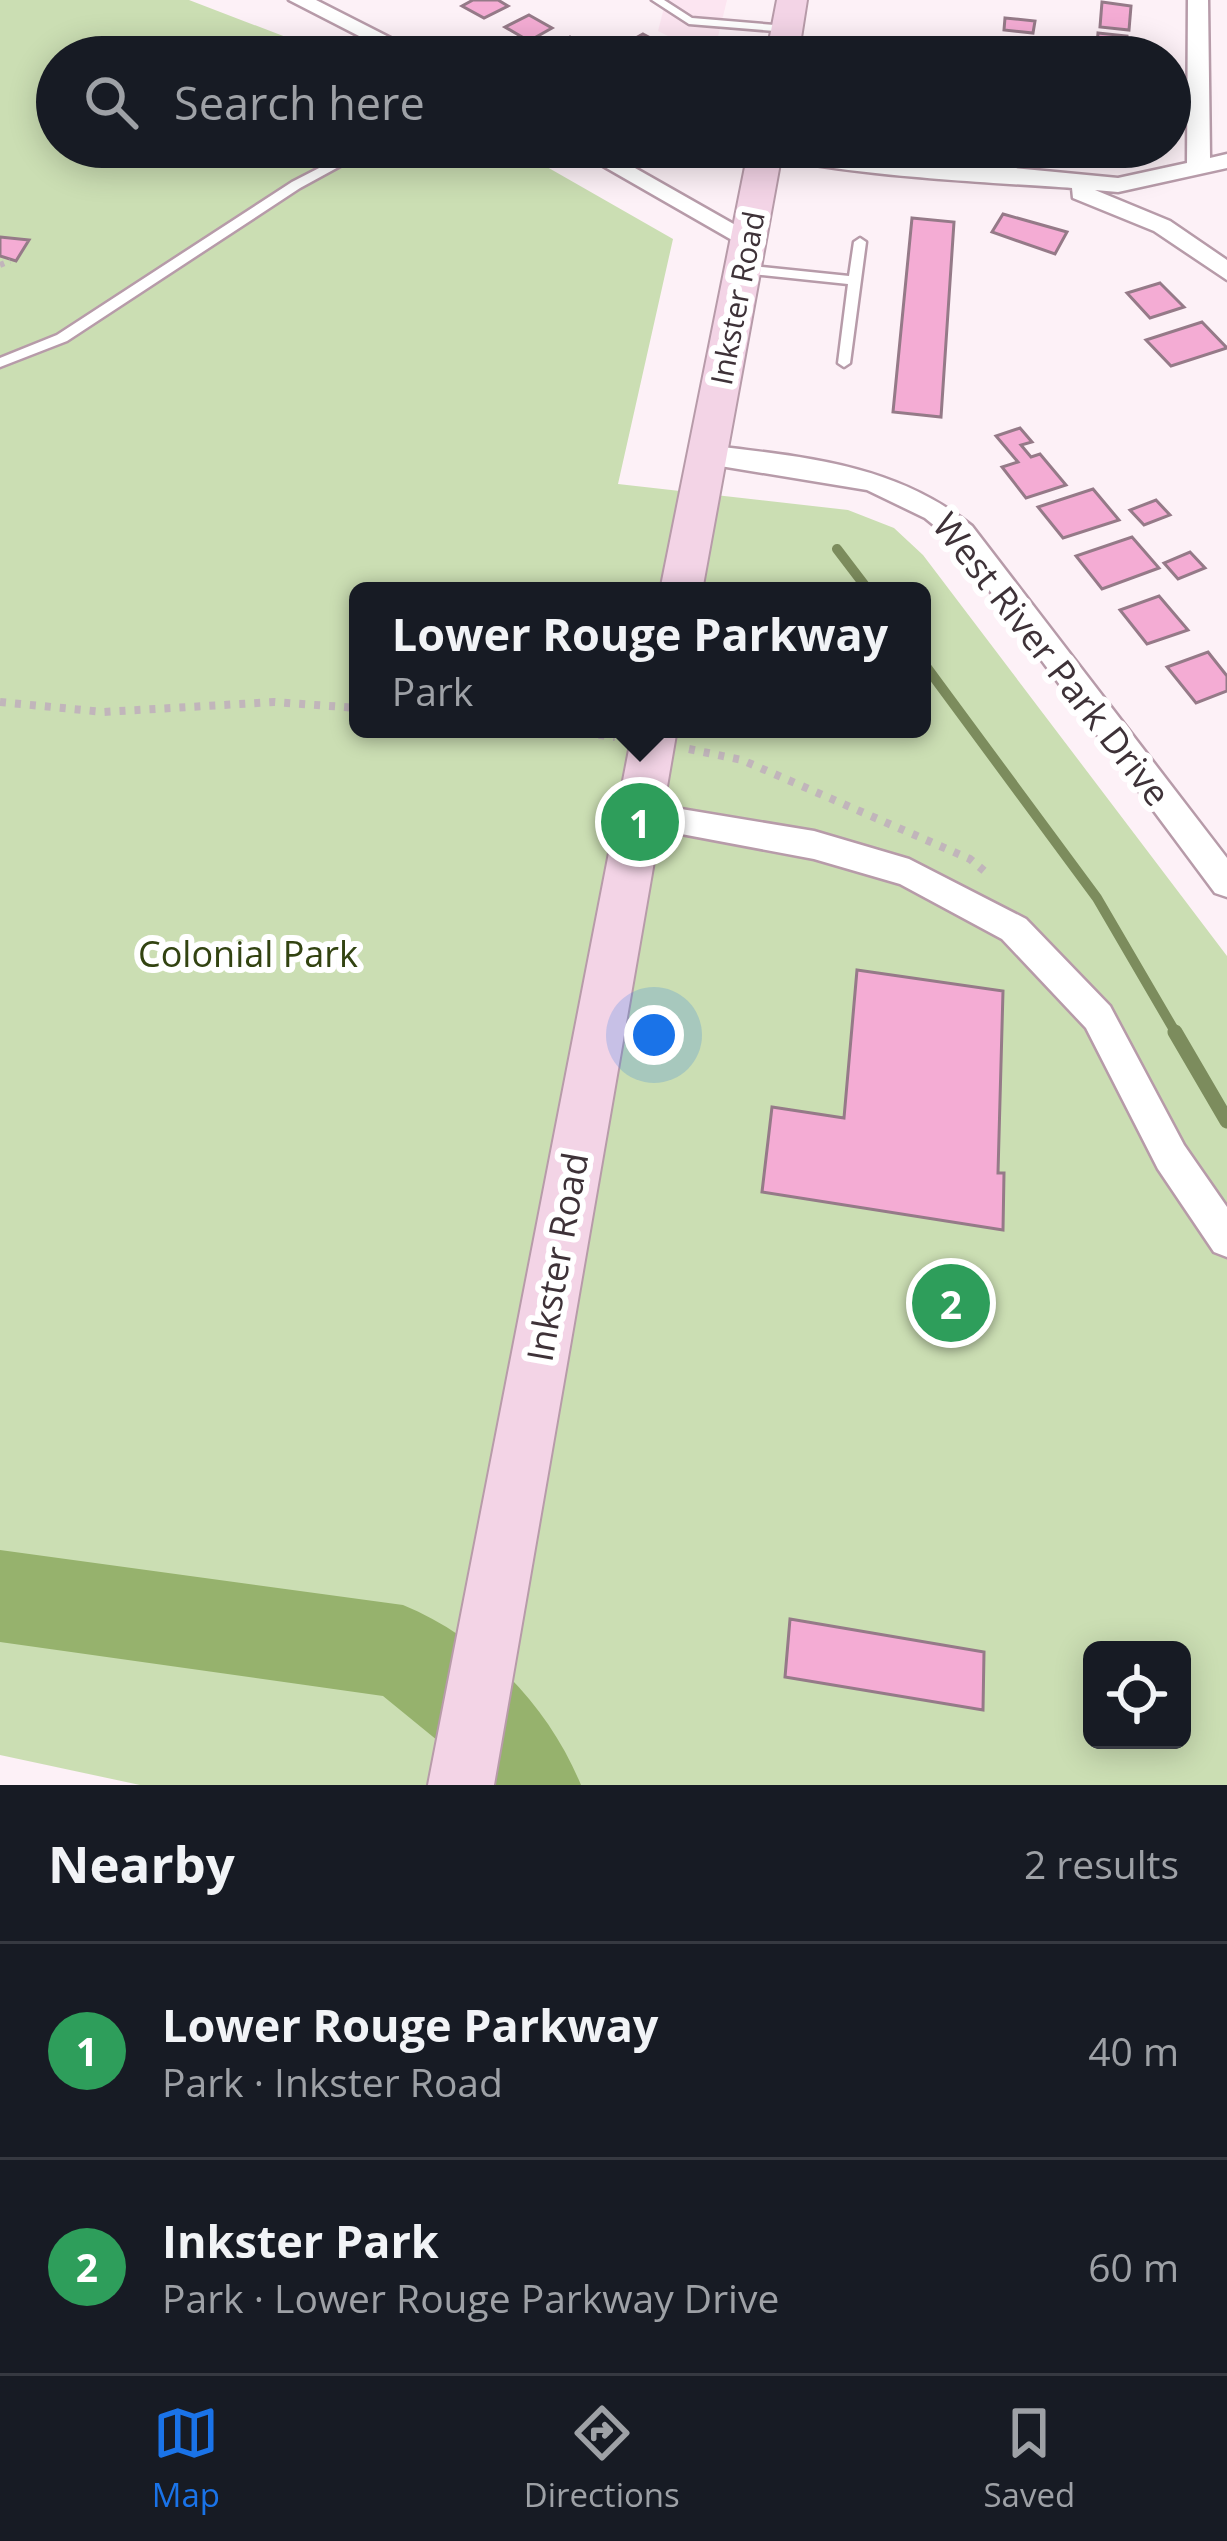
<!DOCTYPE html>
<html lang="en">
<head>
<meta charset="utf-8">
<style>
	body { margin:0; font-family:"Open Sans",sans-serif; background:#20242c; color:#f1f3f6 }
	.controls { position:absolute; right:36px; bottom:36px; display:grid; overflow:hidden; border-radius:18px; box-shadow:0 6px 30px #0003 }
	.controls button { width:108px; height:108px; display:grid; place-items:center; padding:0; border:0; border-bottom:3px solid #363941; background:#171b24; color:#f1f3f6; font:60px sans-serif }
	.you { position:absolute; left:654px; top:1035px; width:42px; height:42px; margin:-30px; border:9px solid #fff; border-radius:50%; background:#1a73e8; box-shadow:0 0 0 18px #1a73e833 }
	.badge { display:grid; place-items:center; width:78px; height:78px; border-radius:50%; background:#1a73e8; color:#fff; font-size:39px; font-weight:700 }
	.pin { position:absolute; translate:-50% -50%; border:6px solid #fff; box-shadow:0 3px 12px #0006 }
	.popup { position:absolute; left:349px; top:582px; width:582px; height:156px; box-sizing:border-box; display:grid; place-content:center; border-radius:18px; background:#171b24; filter:drop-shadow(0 3px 9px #0005); font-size:39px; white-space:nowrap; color:#9ea1a6 }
	.popup b { font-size:45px; color:#f1f3f6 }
	.popup::after { content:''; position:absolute; left:50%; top:100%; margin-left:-24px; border:24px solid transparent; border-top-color:#171b24 }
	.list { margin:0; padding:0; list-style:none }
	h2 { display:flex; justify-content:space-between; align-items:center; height:156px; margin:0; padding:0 48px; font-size:51px }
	h2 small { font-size:39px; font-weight:400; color:#9ea1a6 }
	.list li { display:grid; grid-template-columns:78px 1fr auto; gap:36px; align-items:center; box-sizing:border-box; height:216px; padding:0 48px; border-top:3px solid #363941 }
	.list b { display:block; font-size:45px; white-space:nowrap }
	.list p { margin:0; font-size:39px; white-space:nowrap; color:#9ea1a6 }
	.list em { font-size:39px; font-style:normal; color:#9ea1a6 }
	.icon { flex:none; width:66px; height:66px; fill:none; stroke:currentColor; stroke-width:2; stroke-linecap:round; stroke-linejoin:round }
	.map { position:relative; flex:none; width:1227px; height:1785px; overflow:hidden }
	.search { position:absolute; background:#171b24; box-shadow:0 6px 30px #0003; left:36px; right:36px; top:36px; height:132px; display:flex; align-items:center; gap:30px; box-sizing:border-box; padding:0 42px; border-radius:66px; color:#9ea1a6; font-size:45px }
	.sheet { height:588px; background:#171b24 }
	nav { display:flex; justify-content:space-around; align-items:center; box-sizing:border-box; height:168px; border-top:3px solid #363941; background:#171b24; font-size:33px; color:#9ea1a6 }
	nav a { display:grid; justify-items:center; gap:6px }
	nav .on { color:#1a73e8 }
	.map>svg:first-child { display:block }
</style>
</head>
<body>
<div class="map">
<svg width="1227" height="1785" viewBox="0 0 1227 1785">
	<rect width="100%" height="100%" fill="#fdf1f7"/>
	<path fill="#fce5f1" d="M666,0H727L713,57H666L684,44L658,31Z"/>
	<path fill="#cbdeb3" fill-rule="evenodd" d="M0,0H189L338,57H57V147H512L673,239L618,484L848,510L894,528L923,555L1227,956V1785H140L0,1755ZM358,591H922V729H358ZM1092,1650H1182V1740H1092Z"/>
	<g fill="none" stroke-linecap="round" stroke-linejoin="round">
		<path stroke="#7c8c5d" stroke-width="10" d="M837,549L869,591
			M922,661L1097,898L1177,1035"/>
		<path stroke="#7c8c5d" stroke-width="15" d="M1175,1032L1227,1121"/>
		<path fill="#96b26d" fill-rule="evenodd" d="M0,1550L403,1605C483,1638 548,1705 581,1785H475L443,1745L383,1696L0,1642Z"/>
	</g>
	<path fill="#f4acd4" stroke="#957a88" stroke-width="3" d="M473,0H498L508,6L484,18L462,6Z
		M1102,2L1131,6L1129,30L1100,27Z
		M529,15L552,28L529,41L505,27Z
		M1005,18L1035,21L1033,33L1004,30Z
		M1098,33L1127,36L1126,57H1096Z
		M643,34L660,43L642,53L625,44Z
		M570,37L593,51L582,57H558L546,50Z
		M1047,147H1102L1101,158L1046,151Z
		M1003,214L1067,232L1055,254L992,232Z
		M912,218L954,222L941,417L893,412Z
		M0,237L29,240L16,261L0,256Z
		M1160,283L1184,307L1150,318L1127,293Z
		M1202,322L1227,348L1171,366L1146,340Z
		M1020,428L1032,442L1021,445L1031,457L1040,454L1066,485L1026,498L1002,467L1018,462L996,436Z
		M1093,489L1119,520L1063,538L1038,507Z
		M1156,500L1170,515L1144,525L1130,510Z
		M1132,537L1159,568L1102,589L1076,556Z
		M1190,552L1205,568L1178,579L1164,563Z
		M1159,596L1188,630L1147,644L1120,610Z
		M1208,652L1227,676V691L1196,703L1167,667Z
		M857,970L1003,991L998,1173H1004L1003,1230L762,1192L772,1107L844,1118Z
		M790,1619L984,1652L983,1710L785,1677Z"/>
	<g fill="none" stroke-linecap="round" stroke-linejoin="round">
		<g stroke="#b79ba9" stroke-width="5">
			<path id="service" d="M652,0H664L692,18L787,26L792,29L787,32L689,24Z
				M360,147H375L300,188L67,341L0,367V358L57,335L292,182Z
				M860,238L866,242L850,363L844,367L838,363L848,284L742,273L736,269L742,265L849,276L854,242Z"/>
		</g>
		<g stroke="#b79ba9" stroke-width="5">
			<path id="minor" d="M289,0H316L428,57H400Z
				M1188,0H1208L1210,158L1227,154V168L1118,192L1095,190L1170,221L1227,260V280L1154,231L1073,198L1072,188C1019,184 784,173 755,148L797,147L1118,178L1187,163Z
				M570,147H598L760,239L748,247L739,244Z
				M706,445C802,457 894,463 972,526L1227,858V897L1215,893L952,540L925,518L867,490L696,462L692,455Z
				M639,802L814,831L909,859L1026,919L1110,1006L1184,1145L1227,1207V1257L1214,1252L1158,1169L1086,1028L1002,939L900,884L814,859L628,824L623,815L628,806Z"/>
		</g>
		<g stroke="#b79ba9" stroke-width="4">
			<path id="secondary" d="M777,0H807L798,57H766Z
				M749,147H783L702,591H660Z
				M633,729H677L494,1785H428Z"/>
		</g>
		<path stroke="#c1b5bb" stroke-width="6" stroke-dasharray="4.5 6" stroke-linecap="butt" d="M0,265L10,261"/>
		<path stroke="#c1b5bb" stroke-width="8" stroke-dasharray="6 9" stroke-linecap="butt" d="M0,702L104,712L274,702L358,708
			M554,729L615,737
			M689,749L742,760L970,859L989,875"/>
		<use href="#service" fill="#fff" fill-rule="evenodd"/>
		<use href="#minor" fill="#fff" fill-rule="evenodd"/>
		<use href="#secondary" fill="#f3d4e6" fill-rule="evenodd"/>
	</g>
	<g text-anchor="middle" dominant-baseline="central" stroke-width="12" stroke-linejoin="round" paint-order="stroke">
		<g font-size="30" fill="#3e3238" stroke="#fff">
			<text transform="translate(737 298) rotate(-79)">Inkster Road</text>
		</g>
		<g font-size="36" fill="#3e3238" stroke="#fff">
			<text transform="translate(1052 659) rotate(52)">West River Park Drive</text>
			<text transform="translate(557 1257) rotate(-80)">Inkster Road</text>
		</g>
		<g font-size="36" fill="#324311" stroke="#fff">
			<text x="248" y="953">Colonial Park</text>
		</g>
	</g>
</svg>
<div class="controls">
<button><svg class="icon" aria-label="locate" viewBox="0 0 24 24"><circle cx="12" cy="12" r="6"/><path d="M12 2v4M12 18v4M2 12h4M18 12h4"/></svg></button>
</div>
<div class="you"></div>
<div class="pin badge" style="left:640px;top:822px;background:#2e9e5b">1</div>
<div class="popup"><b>Lower Rouge Parkway</b>Park</div>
<div class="pin badge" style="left:951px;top:1303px;background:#2e9e5b">2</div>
<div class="search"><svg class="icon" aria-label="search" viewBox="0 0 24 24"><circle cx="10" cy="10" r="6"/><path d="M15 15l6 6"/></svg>Search here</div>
</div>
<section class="sheet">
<h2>Nearby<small>2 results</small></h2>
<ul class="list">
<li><span class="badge" style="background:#2e9e5b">1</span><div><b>Lower Rouge Parkway</b><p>Park · Inkster Road</p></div><em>40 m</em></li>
<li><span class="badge" style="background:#2e9e5b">2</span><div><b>Inkster Park</b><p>Park · Lower Rouge Parkway Drive</p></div><em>60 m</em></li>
</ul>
</section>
<nav>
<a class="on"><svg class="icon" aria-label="map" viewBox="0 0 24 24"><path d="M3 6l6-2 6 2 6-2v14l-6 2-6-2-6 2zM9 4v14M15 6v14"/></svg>Map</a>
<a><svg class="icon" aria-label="directions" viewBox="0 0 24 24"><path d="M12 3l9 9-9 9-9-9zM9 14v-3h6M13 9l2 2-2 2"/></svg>Directions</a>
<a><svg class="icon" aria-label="saved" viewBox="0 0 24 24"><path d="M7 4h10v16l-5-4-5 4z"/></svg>Saved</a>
</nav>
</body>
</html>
